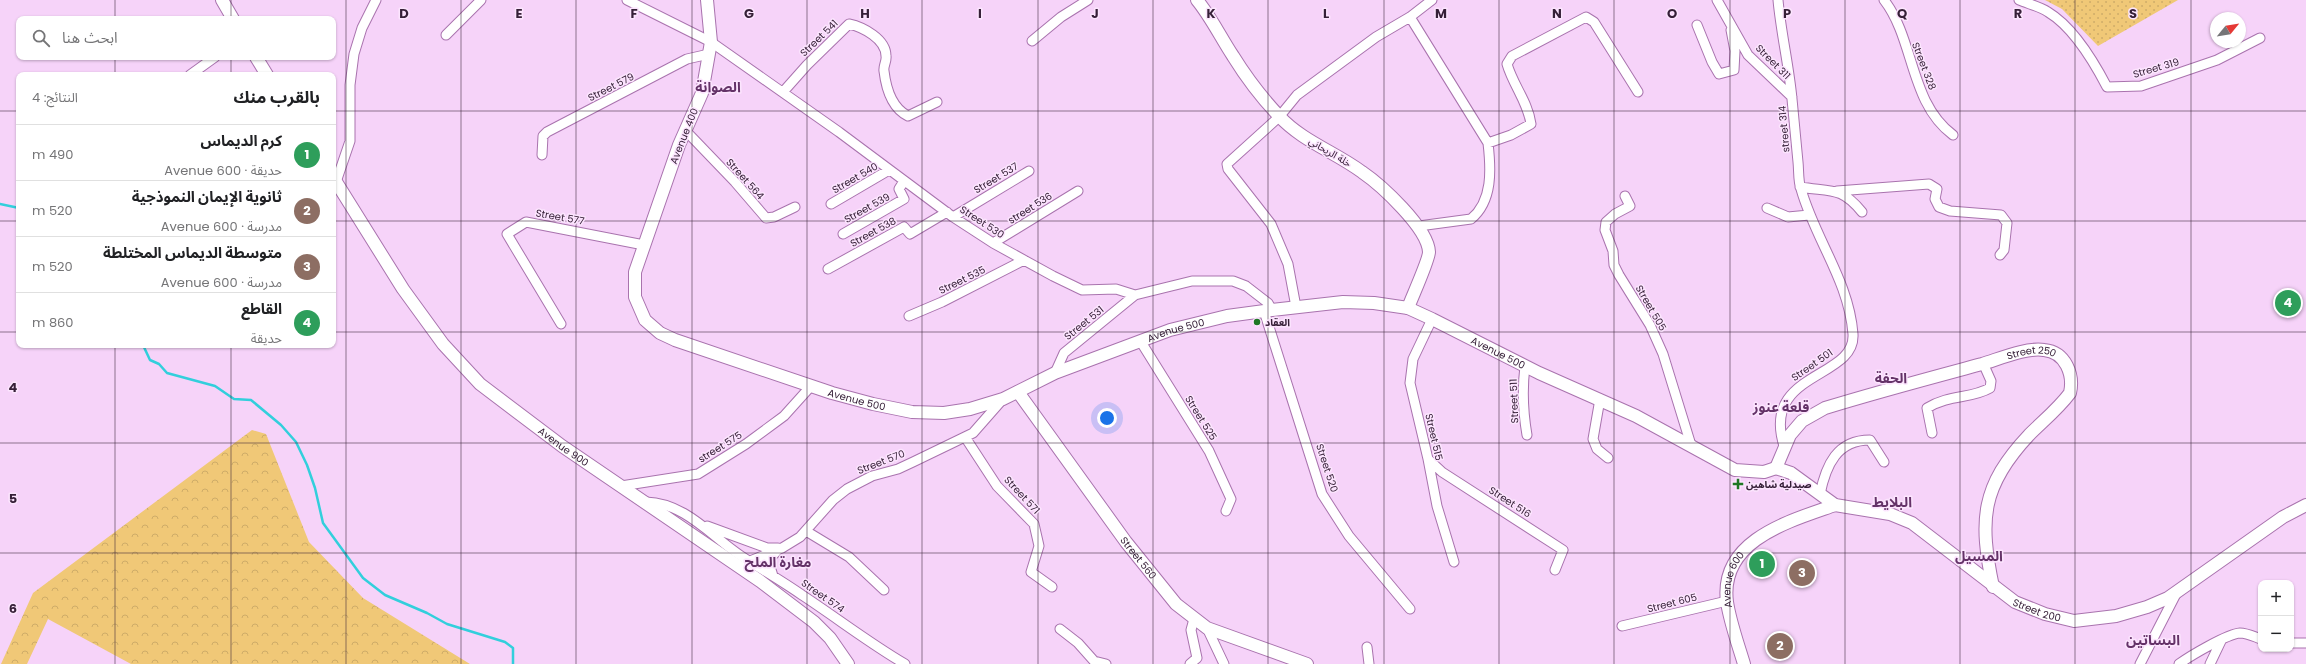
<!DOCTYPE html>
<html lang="ar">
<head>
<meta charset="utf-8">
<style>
	body { margin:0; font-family:Poppins,"Noto Sans Arabic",sans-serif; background:#f6f6f6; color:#202124; direction:rtl }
	.controls { position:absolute; right:12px; bottom:12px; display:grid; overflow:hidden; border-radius:8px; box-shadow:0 1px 3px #0004 }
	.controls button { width:36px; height:36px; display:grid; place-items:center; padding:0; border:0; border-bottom:1px solid #e0e0e0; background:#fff; color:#202124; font:20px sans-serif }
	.compass { position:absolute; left:2210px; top:12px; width:36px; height:36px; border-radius:50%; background:#fff; box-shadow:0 1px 3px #0004; rotate:60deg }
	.you { position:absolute; left:1107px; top:418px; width:14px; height:14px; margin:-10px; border:3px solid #fff; border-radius:50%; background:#1a73e8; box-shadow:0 0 0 6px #1a73e833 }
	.badge { display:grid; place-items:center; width:26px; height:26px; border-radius:50%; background:#0b8043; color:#fff; font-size:13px; font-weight:700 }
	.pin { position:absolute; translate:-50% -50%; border:2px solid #fff; box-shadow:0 1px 4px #0006 }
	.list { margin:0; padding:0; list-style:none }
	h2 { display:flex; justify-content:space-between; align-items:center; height:52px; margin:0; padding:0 16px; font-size:17px }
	h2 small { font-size:13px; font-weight:400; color:#757577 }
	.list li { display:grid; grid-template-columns:26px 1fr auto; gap:12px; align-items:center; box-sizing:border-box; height:56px; padding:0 16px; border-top:1px solid #e0e0e0 }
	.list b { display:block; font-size:15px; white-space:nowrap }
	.list p { margin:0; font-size:13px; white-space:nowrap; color:#757577 }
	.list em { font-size:13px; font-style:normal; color:#757577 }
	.icon { flex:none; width:22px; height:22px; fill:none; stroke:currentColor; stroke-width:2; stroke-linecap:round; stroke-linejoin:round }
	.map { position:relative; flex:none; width:2306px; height:664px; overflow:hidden; direction:ltr }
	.search { position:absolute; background:#fff; box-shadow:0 1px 3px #0004; left:16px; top:16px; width:320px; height:44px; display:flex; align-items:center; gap:10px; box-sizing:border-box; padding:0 14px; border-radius:8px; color:#757577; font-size:15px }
	.panel { position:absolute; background:#fff; box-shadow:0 1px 3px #0004; left:16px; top:72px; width:320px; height:276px; border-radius:8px; direction:rtl }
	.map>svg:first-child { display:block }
</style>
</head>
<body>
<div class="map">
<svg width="2306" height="664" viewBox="0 0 2306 664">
	<defs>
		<pattern id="grass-dots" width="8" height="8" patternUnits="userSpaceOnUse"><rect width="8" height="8" fill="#f0c877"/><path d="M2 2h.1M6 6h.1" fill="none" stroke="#ceac68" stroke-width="1.8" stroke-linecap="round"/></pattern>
		<pattern id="forest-crowns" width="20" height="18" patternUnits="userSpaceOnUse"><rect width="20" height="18" fill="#f0c877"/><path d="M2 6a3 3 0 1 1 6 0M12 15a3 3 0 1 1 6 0" fill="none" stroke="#ceac68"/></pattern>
	</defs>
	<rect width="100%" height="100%" fill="#f6d3f9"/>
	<path fill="url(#grass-dots)" d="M2045,0H2178L2098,46L2062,9Z"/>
	<path fill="url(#forest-crowns)" d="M252,430L266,434L309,542L363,598L470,664H131L48,619L27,664H1L33,593Z"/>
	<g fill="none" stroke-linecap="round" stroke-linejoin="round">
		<path stroke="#32cfdc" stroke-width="2.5" d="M0,204L19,208
			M143,345L150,360L159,364L167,373L215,386L234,399L251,400L281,425L296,442L307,465L315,488L323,523L363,578L385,595L427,613L447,624L505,642L513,648V664"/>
		<g stroke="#a973ae" stroke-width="11">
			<path id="street" d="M627,0L711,42L839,132L953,217L993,243L1053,276L1082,290L1116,289L1135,295L1192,281H1233L1246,286L1268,303L1272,310
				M1717,0L1748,55L1792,97
				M1778,0C1781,33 1789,66 1792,99C1794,120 1796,141 1798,162C1799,171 1798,181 1801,189C1815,239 1849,281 1853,334C1856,380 1758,371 1785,449
				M1884,0C1915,40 1909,102 1953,135
				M2019,0C2028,4 2039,6 2048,12C2073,27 2094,62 2107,87L2141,86L2217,60L2260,38
				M1410,17L1488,143C1491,169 1493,201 1471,219L1419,226
				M1697,25L1712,62L1719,74L1734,70L1735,51L1731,30
				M446,35L481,0
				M1032,41L1061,17L1088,0
				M190,75L215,57
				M783,92L807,65L849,24C863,27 886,39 886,56C887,61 883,66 884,71C886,88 892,108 908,116L937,102
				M685,130L735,182L766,218L774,217L795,207
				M1488,143L1511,135L1531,124C1528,102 1513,85 1507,64L1512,56L1586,17L1594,22L1638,92
				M542,155L543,136L547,132L687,59L709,54
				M336,182L350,141V85L354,54L362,28L376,0
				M1800,187C1830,192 1841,186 1862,212
				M1837,191L1929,184L1937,189L1935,199L1939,207L1950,211L2001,215L2007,223L2004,250L2000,255
				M1625,196L1630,206L1615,214L1606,222L1605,230L1613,251L1614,265L1619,275L1650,325L1663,354L1691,445
				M831,204L889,170
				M1767,208L1788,217L1809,215
				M953,217L1029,171
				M843,234L904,199L899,189L904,181
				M993,243L1078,191
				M828,269L904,227L910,234L947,212
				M1296,307L1288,264L1271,224L1228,169L1227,164L1279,117L1297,95L1376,37L1410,17L1432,0
				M1264,311L1322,494L1349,536L1410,609
				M909,316L942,302L1024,260
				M1432,319L1413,359L1410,383L1428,459L1437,506L1454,562
				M561,324L507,234L526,222L644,245
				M1141,342L1209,451L1231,499L1226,511
				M1525,366C1522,390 1523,412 1527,435
				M1055,373L1064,353L1135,295
				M1600,399L1593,439L1597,449L1608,458
				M1932,433L1927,408C1950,394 1971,399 1990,388L1991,381L1983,363
				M965,437L997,486L1034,524L1039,546L1031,572L1052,587
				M1428,459L1442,472L1563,550L1555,570
				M621,486L698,474L746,444L784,416L811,386
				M1820,494C1826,465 1837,440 1870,440L1884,462
				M646,502C685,503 710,535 741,556C761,569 782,581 802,595C837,618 869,643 905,664
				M707,526L767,548H778
				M806,531L849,557L884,590
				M750,561L782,548L800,537L833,500L847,489L872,476L898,469L913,462L973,433L1002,400
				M773,576L768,560L776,552
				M1622,626L1727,601
				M1207,628L1224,664
				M1060,629L1078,643L1094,661L1106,664
				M2291,643H2306
				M1367,647L1369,664
				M1190,664L1197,658L1191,630L1194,619
				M2140,664L2176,594
				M2179,664C2190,656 2227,634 2240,633C2247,633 2255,637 2261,639
				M2210,664L2221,641"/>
		</g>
		<g stroke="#a973ae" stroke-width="14">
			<g id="secondary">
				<path d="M222,0L233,19"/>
				<path id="s1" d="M707,0L711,42L702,93L679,145L635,272V297L645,320L660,333L675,340L832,393L873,404L912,412L944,413L970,409L1003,399L1055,373L1170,330L1227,316L1272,310L1343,302L1374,303L1408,308L1432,319L1539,373L1636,416L1735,470L1764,472L1776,468"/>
				<path d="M1197,0C1211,17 1221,38 1233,56C1246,77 1262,98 1279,116C1302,141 1335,152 1362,172C1381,185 1428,228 1429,252C1429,260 1412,297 1408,308"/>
				<path d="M256,57L267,75"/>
				<path id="s2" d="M333,177L403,289L443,344L480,384L562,446L760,581L814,622L830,638L848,664"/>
				<path id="s3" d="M1018,392L1126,542L1176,604L1207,628L1307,664"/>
				<path id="s4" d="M1776,468L1791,473L1835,505L1890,514L1912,523L2015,602L2045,614L2074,621L2116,616L2147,607L2168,598L2283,517L2306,505"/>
				<path id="s5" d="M1776,468L1790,435L1802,421L1825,408C1877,392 1930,378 1982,364C1999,359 2027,347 2044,350C2066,352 2074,375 2070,393C2058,409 2043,421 2029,435C1981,486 1979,520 1993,587"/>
				<path id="s6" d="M1744,664C1738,644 1730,622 1727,602C1719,540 1790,521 1835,505"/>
			</g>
		</g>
		<use href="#street" stroke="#fff" stroke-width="9"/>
		<use href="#secondary" stroke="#fff" stroke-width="12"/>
	</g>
	<path fill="none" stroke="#362038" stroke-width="1" stroke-opacity="0.55" d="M115,0V19M231,0V19M346,0V664M461,0V664M576,0V664M692,0V664M807,0V664M922,0V664M1038,0V664M1153,0V664M1268,0V664M1384,0V664M1499,0V664M1614,0V664M1730,0V664M1845,0V664M1960,0V664M2075,0V664M2191,0V664M115,57V75M231,57V75M0,111H19M333,111H2306M0,221H19M333,221H2306M0,332H19M333,332H2306M115,345V664M231,345V664M0,443H2306M0,553H2306"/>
	<g fill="#1f7725" stroke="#fce5fe" stroke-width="1.5">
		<circle cx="1257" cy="322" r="4"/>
		<path d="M1736 478h4v4h4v4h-4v4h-4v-4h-4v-4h4z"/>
	</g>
	<g text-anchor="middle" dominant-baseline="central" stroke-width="3" stroke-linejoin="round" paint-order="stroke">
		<g font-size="10" fill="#362038" stroke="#fce5fe">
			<text transform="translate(819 38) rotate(-44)">Street 541</text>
			<text transform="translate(1773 62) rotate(45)">Street 311</text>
			<text transform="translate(1924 66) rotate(69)">Street 328</text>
			<text transform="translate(2156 68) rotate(-16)">Street 319</text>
			<text transform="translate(611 87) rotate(-27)">Street 579</text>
			<text transform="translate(1784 129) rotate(-95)">street 314</text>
			<text transform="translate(684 136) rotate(-68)">Avenue 400</text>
			<text transform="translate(1330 152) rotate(31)">خلة الريحاني</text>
			<text transform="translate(855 178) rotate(-30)">Street 540</text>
			<text transform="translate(996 178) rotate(-31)">Street 537</text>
			<text transform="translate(745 179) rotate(48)">Street 564</text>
			<text transform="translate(867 208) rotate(-29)">Street 539</text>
			<text transform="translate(1030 208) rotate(-32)">street 536</text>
			<text transform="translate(560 217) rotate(10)">Street 577</text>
			<text transform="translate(982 222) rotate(33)">Street 530</text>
			<text transform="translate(873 232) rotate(-29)">Street 538</text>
			<text transform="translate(962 280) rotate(-26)">Street 535</text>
			<text transform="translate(1651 308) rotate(60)">Street 505</text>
			<text transform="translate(1084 323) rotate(-39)">Street 531</text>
			<text stroke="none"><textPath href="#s1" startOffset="899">Avenue 500</textPath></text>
			<text stroke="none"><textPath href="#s1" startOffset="1235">Avenue 500</textPath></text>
			<text stroke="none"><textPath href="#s5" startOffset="295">Street 250</textPath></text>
			<text transform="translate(1812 365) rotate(-35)">Street 501</text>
			<text stroke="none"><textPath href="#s1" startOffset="563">Avenue 500</textPath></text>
			<text transform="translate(1514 401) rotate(-92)">Street 511</text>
			<text transform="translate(1201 418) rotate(58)">Street 525</text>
			<text transform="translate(1434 437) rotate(77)">Street 515</text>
			<text stroke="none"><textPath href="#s2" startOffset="359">Avenue 900</textPath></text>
			<text transform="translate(720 447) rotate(-32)">street 575</text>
			<text transform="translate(881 462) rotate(-21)">Street 570</text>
			<text transform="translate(1327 468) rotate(72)">Street 520</text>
			<text transform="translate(1022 495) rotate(47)">Street 571</text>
			<text transform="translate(1510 502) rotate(33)">Street 516</text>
			<text stroke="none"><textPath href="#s3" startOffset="205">Street 560</textPath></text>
			<text stroke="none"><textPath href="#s6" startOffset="88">Avenue 600</textPath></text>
			<text transform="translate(823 596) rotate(35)">Street 574</text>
			<text transform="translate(1672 603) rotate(-14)">Street 605</text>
			<text stroke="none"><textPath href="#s4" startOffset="303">Street 200</textPath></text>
		</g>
		<g font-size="10" font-weight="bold" fill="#362038" stroke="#fce5fe" text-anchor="start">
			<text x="1265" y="322">العقاد</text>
			<text x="1746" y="484">صيدلية شاهين</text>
		</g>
		<g font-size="14" font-weight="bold" fill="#643268" stroke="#fce5fe">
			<text x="718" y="87">الصوانة</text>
			<text x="1891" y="378">الحفة</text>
			<text x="1781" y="407">قلعة عنوز</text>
			<text x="1892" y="502">البلايط</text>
			<text x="1979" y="556">المسيل</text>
			<text x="778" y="562">مغارة الملح</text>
			<text x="2153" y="640">البساتين</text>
		</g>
	</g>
	<g font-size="13" text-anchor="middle" font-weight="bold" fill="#362038" stroke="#fce5fe" stroke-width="3" stroke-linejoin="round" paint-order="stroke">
		<text x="404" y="18">D</text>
		<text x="519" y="18">E</text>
		<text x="634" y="18">F</text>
		<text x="749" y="18">G</text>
		<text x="865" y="18">H</text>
		<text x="980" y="18">I</text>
		<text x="1095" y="18">J</text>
		<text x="1211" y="18">K</text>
		<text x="1326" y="18">L</text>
		<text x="1441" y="18">M</text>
		<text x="1557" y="18">N</text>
		<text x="1672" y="18">O</text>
		<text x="1787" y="18">P</text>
		<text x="1902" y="18">Q</text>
		<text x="2018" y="18">R</text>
		<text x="2133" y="18">S</text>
		<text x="13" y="392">4</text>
		<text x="13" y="503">5</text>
		<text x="13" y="613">6</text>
	</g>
</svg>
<div class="controls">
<button>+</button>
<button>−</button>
</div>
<svg class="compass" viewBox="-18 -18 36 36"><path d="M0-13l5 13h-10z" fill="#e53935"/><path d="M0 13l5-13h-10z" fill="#757577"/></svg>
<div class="you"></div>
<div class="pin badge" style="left:1762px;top:564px;background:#2e9e5b">1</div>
<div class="pin badge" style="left:1780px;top:646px;background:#8d6e63">2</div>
<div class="pin badge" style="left:1802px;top:573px;background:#8d6e63">3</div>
<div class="pin badge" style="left:2288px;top:303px;background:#2e9e5b">4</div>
<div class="search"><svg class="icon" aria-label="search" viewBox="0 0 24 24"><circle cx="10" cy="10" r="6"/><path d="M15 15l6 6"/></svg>ابحث هنا</div>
<section class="panel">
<h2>بالقرب منك<small>النتائج: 4</small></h2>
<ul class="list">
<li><span class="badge" style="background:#2e9e5b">1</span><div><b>كرم الديماس</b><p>حديقة · Avenue 600</p></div><em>490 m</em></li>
<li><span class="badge" style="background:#8d6e63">2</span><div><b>ثانوية الإيمان النموذجية</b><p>مدرسة · Avenue 600</p></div><em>520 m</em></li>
<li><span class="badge" style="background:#8d6e63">3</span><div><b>متوسطة الديماس المختلطة</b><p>مدرسة · Avenue 600</p></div><em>520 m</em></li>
<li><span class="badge" style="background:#2e9e5b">4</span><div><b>القاطع</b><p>حديقة</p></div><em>860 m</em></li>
</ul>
</section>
</div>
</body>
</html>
